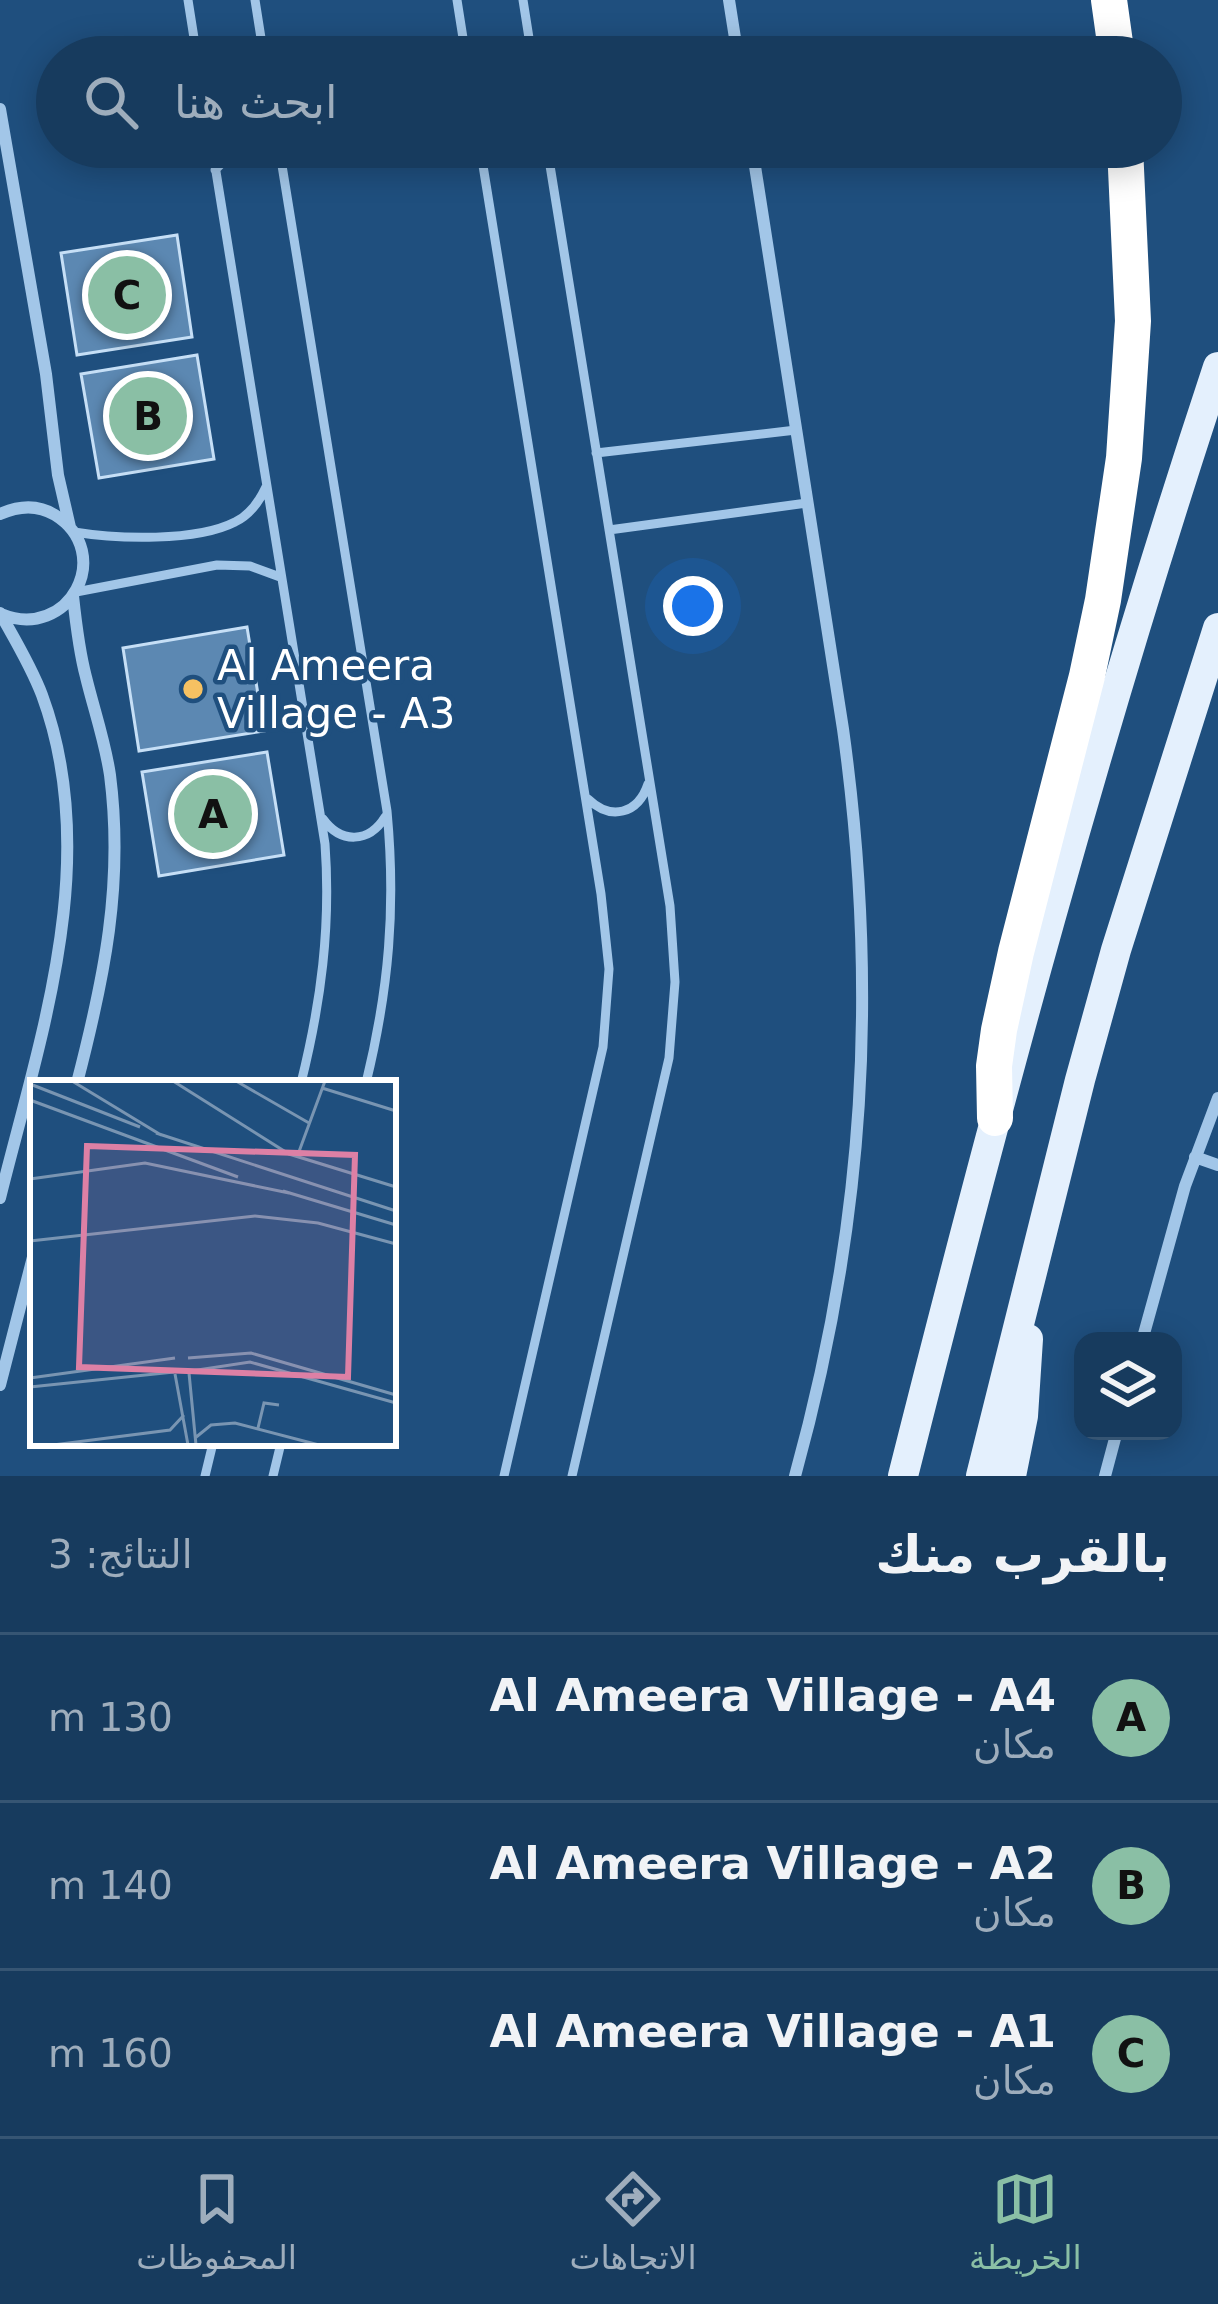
<!DOCTYPE html>
<html lang="ar">
<head>
<meta charset="utf-8">
<style>
	body { margin:0; font-family:"DejaVu Sans","Noto Naskh Arabic",sans-serif; background:#244667; color:#f1f3f6; direction:rtl }
	.controls { position:absolute; right:36px; bottom:36px; display:grid; overflow:hidden; border-radius:24px; box-shadow:0 6px 30px #0003 }
	.controls button { width:108px; height:108px; display:grid; place-items:center; padding:0; border:0; border-bottom:3px solid #365573; background:#173b5e; color:#f1f3f6; font:60px sans-serif }
	.you { position:absolute; left:693px; top:606px; width:42px; height:42px; margin:-30px; border:9px solid #fff; border-radius:50%; background:#1a73e8; box-shadow:0 0 0 18px #1a73e833 }
	.badge { display:grid; place-items:center; width:78px; height:78px; border-radius:50%; background:#8abfa5; color:#111; font-size:39px; font-weight:700 }
	.pin { position:absolute; translate:-50% -50%; border:6px solid #fff; box-shadow:0 3px 12px #0006 }
	.list { margin:0; padding:0; list-style:none }
	h2 { display:flex; justify-content:space-between; align-items:center; height:156px; margin:0; padding:0 48px; font-size:51px }
	h2 small { font-size:39px; font-weight:400; color:#9eadbc }
	.list li { display:grid; grid-template-columns:78px 1fr auto; gap:36px; align-items:center; box-sizing:border-box; height:168px; padding:0 48px; border-top:3px solid #365573 }
	.list b { display:block; font-size:45px; white-space:nowrap }
	.list p { margin:0; font-size:39px; white-space:nowrap; color:#9eadbc }
	.list em { font-size:39px; font-style:normal; color:#9eadbc }
	.icon { flex:none; width:66px; height:66px; fill:none; stroke:currentColor; stroke-width:2; stroke-linecap:round; stroke-linejoin:round }
	.map { position:relative; flex:none; width:1218px; height:1476px; overflow:hidden; direction:ltr }
	.search { position:absolute; background:#173b5e; box-shadow:0 6px 30px #0003; left:36px; right:36px; top:36px; height:132px; display:flex; align-items:center; gap:30px; box-sizing:border-box; padding:0 42px; border-radius:66px; color:#9eadbc; font-size:45px }
	.sheet { height:660px; background:#173b5e }
	nav { display:flex; justify-content:space-around; align-items:center; box-sizing:border-box; height:168px; border-top:3px solid #365573; background:#173b5e; font-size:33px; color:#9eadbc }
	nav a { display:grid; justify-items:center; gap:6px }
	nav .on { color:#8abfa5 }
	.map>svg:first-child { display:block }
</style>
</head>
<body>
<div class="map">
<svg width="1218" height="1476" viewBox="0 0 1218 1476">
	<rect width="100%" height="100%" fill="#1f4f7e"/>
	<path fill="#5c88b2" stroke="#c6dff6" stroke-width="3" d="M177,235L192,337L77,355L61,253Z
		M197,355L214,459L99,478L81,374Z
		M247,627L264,731L139,751L123,648Z
		M267,752L284,855L159,876L142,772Z"/>
	<g fill="none" stroke-linecap="round" stroke-linejoin="round">
		<path stroke="#a2c6e8" stroke-width="9" d="M188,0L197,57
			M255,0L264,57
			M457,0L466,57
			M523,0L532,57
			M477,57C494,42 513,41 532,54
			M212,147L325,844C331,927 321,1003 301,1083
			M259,147L280,155
			M279,147L387,811C396,907 389,989 366,1083
			M480,147L601,894L609,969L603,1047L504,1476
			M547,147L670,906L675,982L669,1058L572,1476
			M215,170L233,152L249,147
			M596,453L796,430
			M609,530L807,503
			M74,532C117,539 196,542 235,522C250,515 259,502 266,487
			M76,592L217,565L250,566L280,577
			M588,799C611,821 638,814 648,784
			M323,819C341,844 369,843 385,817
			M205,1476L213,1443
			M273,1476L281,1443"/>
		<path stroke="#a2c6e8" stroke-width="12" d="M729,0L738,57
			M0,109L46,374L58,475L70,527
			M752,147L843,729C879,988 865,1224 795,1476
			M0,514C18,506 37,504 55,515C116,553 69,642 1,614
			M73,596C76,624 79,651 86,677C94,710 105,741 110,775C124,884 104,979 77,1083
			M1195,1157L1218,1165
			M0,1198C40,1037 103,860 42,695C31,666 15,640 0,613
			M1142,1341L1185,1186L1218,1098
			M0,1385L33,1257
			M1105,1476L1117,1431"/>
		<path stroke="#e4f0fd" stroke-width="30" d="M903,1476C997,1103 1097,732 1218,367
			M981,1476L1080,1080L1116,950L1218,628
			M1011,1476L1023,1416L1028,1339"/>
		<path stroke="#fff" stroke-width="36" d="M1109,0L1117,57
			M995,1118L994,1066L999,1030L1016,952L1087,676L1103,600L1124,458L1133,321L1125,147"/>
	</g>
	<circle fill="#f6c162" stroke="#1f4f7e" stroke-width="4.5" cx="193" cy="689" r="12"/>
	<g text-anchor="middle" dominant-baseline="central" stroke-width="9" stroke-linejoin="round" paint-order="stroke">
		<g font-size="42" fill="#fff" stroke="#1f4f7e" text-anchor="start">
			<text x="217" y="665">Al Ameera<tspan x="217" dy="48">Village - A3</tspan></text>
		</g>
	</g>
	<g transform="translate(30 1080)">
		<rect width="366" height="366" fill="#1f4f7e"/>
		<path fill="none" stroke="#7995b2" stroke-width="3" d="M42,1L131,55M143,1L259,74L366,107M206,1L279,43M0,4L110,47M292,8L366,31M0,20L208,97M126,53L366,131M267,77L295,1M0,99L115,83L259,113M253,111L366,145M0,161L225,136L288,143L366,164M158,278L221,273L366,315M161,291L220,282L366,323M159,293L166,365M145,294L158,365M0,298L145,278M0,307L144,292M228,348L234,323L249,325M165,358L181,345L205,343L289,365M23,365L140,350L154,335"/>
		<path fill="#dd80a5" fill-opacity="0.15" stroke="#dd80a5" stroke-width="6" d="M57,66L325,75L318,297L49,287Z"/>
		<rect width="366" height="366" fill="none" stroke="#fff" stroke-width="6"/>
	</g>
</svg>
<div class="controls">
<button><svg class="icon" aria-label="layers" viewBox="0 0 24 24"><path d="M12 4l9 5-9 5-9-5zM3 14l9 5 9-5"/></svg></button>
</div>
<div class="you"></div>
<div class="pin badge" style="left:213px;top:814px">A</div>
<div class="pin badge" style="left:148px;top:416px">B</div>
<div class="pin badge" style="left:127px;top:295px">C</div>
<div class="search"><svg class="icon" aria-label="search" viewBox="0 0 24 24"><circle cx="10" cy="10" r="6"/><path d="M15 15l6 6"/></svg>ابحث هنا</div>
</div>
<section class="sheet">
<h2>بالقرب منك<small>النتائج: 3</small></h2>
<ul class="list">
<li><span class="badge">A</span><div><b>Al Ameera Village - A4</b><p>مكان</p></div><em>130 m</em></li>
<li><span class="badge">B</span><div><b>Al Ameera Village - A2</b><p>مكان</p></div><em>140 m</em></li>
<li><span class="badge">C</span><div><b>Al Ameera Village - A1</b><p>مكان</p></div><em>160 m</em></li>
</ul>
</section>
<nav>
<a class="on"><svg class="icon" aria-label="map" viewBox="0 0 24 24"><path d="M3 6l6-2 6 2 6-2v14l-6 2-6-2-6 2zM9 4v14M15 6v14"/></svg>الخريطة</a>
<a><svg class="icon" aria-label="directions" viewBox="0 0 24 24"><path d="M12 3l9 9-9 9-9-9zM9 14v-3h6M13 9l2 2-2 2"/></svg>الاتجاهات</a>
<a><svg class="icon" aria-label="saved" viewBox="0 0 24 24"><path d="M7 4h10v16l-5-4-5 4z"/></svg>المحفوظات</a>
</nav>
</body>
</html>
